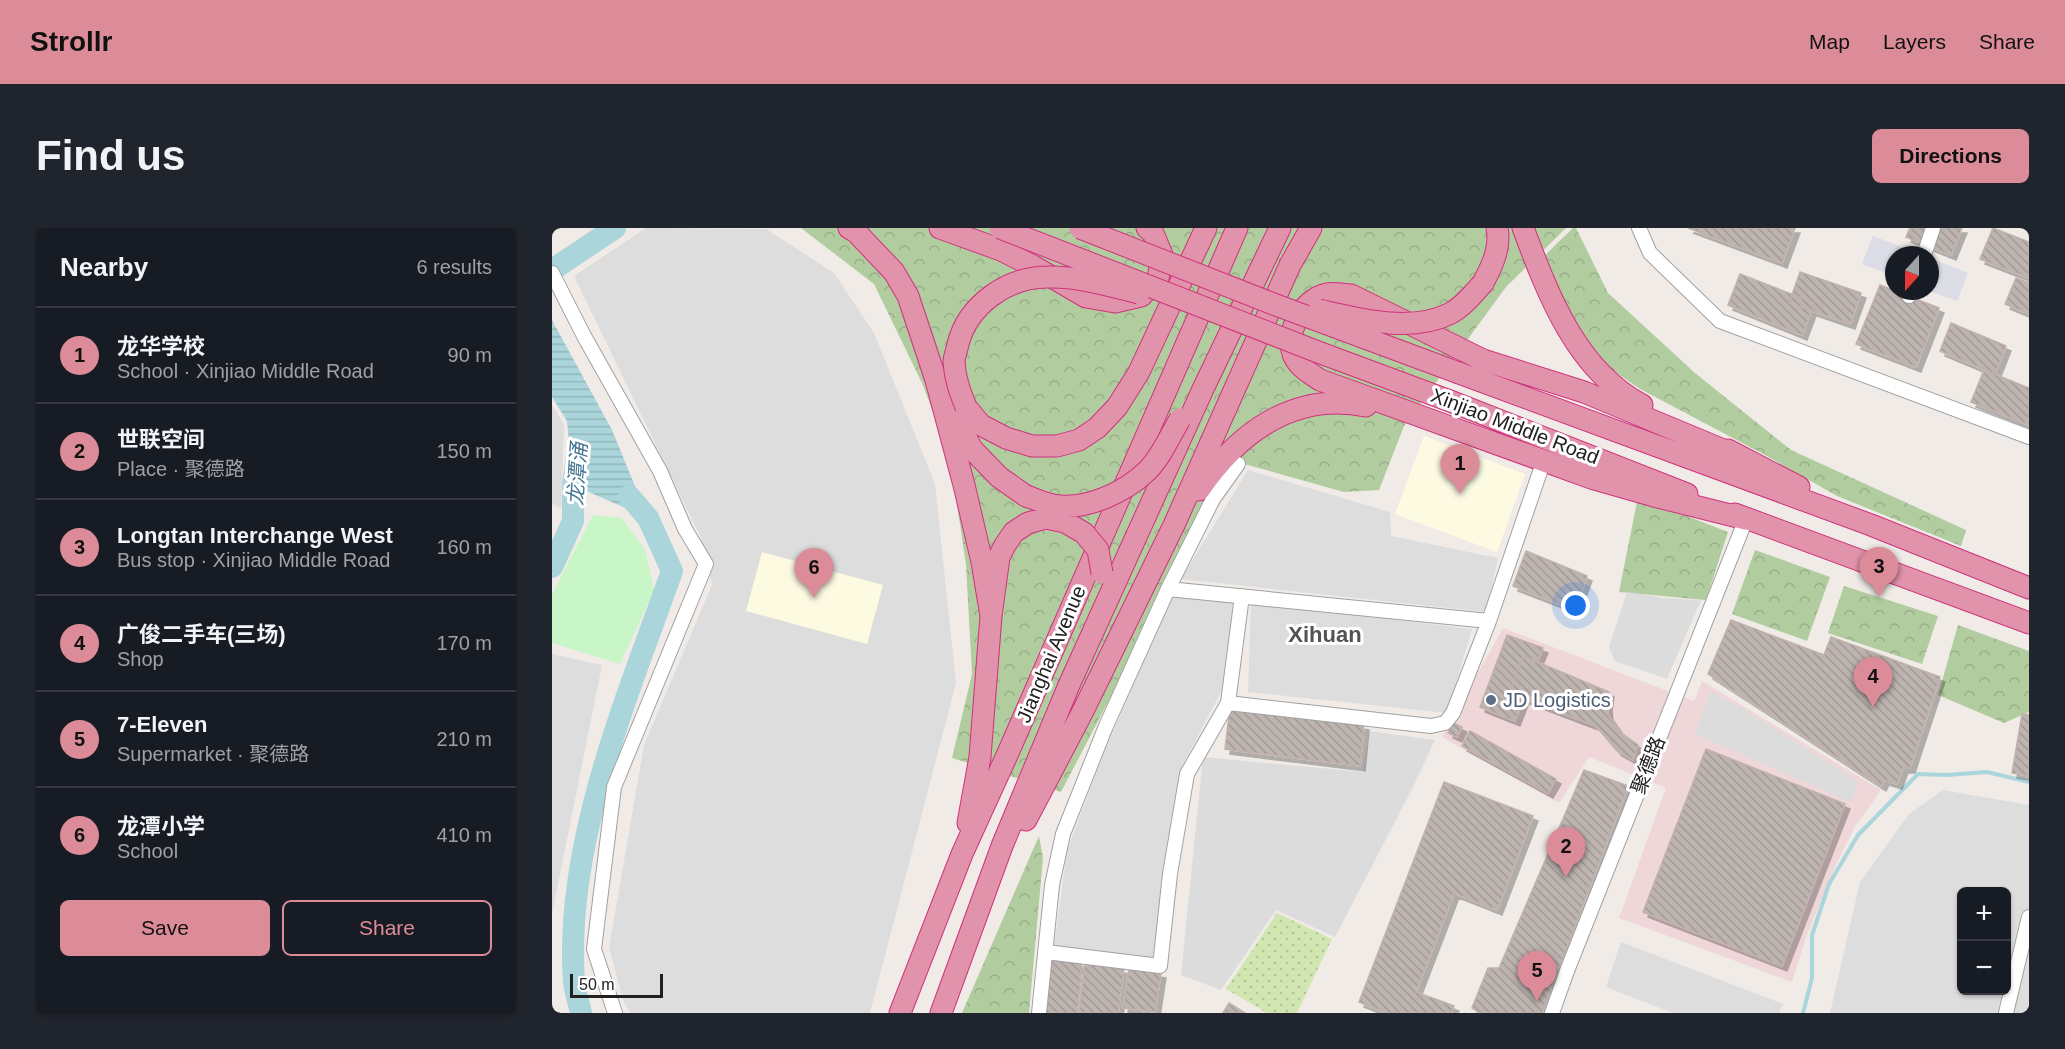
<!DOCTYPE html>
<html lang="en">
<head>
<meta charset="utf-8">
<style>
	body { margin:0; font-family:Helvetica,"Noto Sans SC",sans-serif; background:#20242c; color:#f1f3f6 }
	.controls { position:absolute; right:18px; bottom:18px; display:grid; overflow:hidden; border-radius:9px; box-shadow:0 2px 4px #0004 }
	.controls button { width:54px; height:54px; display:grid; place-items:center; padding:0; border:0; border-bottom:2px solid #363941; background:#171b24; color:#f1f3f6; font:30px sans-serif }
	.compass { position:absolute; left:1333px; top:18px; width:54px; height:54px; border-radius:50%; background:#171b24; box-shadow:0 2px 4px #0004; rotate:201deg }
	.scale { position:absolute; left:18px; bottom:15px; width:93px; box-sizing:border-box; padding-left:6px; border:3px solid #202020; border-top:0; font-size:16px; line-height:21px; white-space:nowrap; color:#202020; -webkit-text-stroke:4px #fff; paint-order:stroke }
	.you { position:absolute; left:1024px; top:378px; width:21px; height:21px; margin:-15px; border:4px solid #fff; border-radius:50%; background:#1a73e8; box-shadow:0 0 0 9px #1a73e833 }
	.badge { display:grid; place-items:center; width:39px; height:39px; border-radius:50%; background:#dc8c98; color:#111; font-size:20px; font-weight:700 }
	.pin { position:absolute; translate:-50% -50px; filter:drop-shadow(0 2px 3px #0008) }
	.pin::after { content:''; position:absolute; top:32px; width:21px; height:18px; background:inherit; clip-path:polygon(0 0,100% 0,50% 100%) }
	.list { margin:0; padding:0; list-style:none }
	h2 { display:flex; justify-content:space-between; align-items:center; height:78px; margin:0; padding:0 24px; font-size:26px }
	h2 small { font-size:20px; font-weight:400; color:#9ea1a6 }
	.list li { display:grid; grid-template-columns:39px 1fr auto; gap:18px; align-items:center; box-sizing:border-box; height:96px; padding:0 24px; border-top:2px solid #363941 }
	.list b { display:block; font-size:22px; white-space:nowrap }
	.list p { margin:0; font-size:20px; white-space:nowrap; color:#9ea1a6 }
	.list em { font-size:20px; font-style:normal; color:#9ea1a6 }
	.actions { display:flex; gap:12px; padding:18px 24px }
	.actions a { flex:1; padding:14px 0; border:2px solid #dc8c98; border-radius:9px; text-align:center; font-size:21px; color:#dc8c98 }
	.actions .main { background:#dc8c98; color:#111 }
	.map { position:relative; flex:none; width:1477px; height:785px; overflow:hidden; border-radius:9px }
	header { display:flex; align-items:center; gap:36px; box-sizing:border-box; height:84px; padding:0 30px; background:#dc8c98; color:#111 }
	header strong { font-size:28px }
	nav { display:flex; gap:33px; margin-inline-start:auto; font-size:21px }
	.intro { display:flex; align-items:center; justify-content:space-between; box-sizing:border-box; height:144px; padding:0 36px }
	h1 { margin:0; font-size:42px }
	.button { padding:15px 27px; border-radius:9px; background:#dc8c98; color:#111; font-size:21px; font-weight:700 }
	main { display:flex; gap:36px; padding:0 36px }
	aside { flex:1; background:#171b24; border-radius:9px; box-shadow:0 2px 4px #0004 }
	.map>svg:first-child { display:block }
</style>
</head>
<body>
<header>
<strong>Strollr</strong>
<nav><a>Map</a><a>Layers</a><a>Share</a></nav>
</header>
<div class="intro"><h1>Find us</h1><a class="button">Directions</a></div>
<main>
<aside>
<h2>Nearby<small>6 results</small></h2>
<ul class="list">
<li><span class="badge">1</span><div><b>龙华学校</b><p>School · Xinjiao Middle Road</p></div><em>90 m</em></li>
<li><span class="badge">2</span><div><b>世联空间</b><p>Place · 聚德路</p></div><em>150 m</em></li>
<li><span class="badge">3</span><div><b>Longtan Interchange West</b><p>Bus stop · Xinjiao Middle Road</p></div><em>160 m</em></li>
<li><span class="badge">4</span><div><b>广俊二手车(三场)</b><p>Shop</p></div><em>170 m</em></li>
<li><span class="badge">5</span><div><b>7-Eleven</b><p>Supermarket · 聚德路</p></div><em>210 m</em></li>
<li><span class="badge">6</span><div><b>龙潭小学</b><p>School</p></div><em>410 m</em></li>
</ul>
<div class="actions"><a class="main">Save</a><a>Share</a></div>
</aside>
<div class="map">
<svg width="1477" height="785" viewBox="0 0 1477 785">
	<defs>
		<pattern id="grass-dots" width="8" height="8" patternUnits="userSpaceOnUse" patternTransform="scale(1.5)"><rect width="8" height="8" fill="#d1e6b0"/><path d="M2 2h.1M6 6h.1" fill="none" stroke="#b3c597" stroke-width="1.8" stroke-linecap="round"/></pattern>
		<pattern id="forest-crowns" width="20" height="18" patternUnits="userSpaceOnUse" patternTransform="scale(1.5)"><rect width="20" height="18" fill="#b1cc9e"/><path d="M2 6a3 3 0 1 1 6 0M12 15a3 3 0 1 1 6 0" fill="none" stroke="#98af88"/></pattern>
		<pattern id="water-rules" width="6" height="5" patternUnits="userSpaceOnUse" patternTransform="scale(1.5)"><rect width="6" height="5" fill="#aad5da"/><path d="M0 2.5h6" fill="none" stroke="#92b7bb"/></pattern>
		<pattern id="building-back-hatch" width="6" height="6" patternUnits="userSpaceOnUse" patternTransform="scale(1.5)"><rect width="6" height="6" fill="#bdb4b0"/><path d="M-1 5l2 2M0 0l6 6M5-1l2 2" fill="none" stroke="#a29a97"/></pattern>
		<filter id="shadow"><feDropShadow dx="5" dy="5" stdDeviation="0" flood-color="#0004"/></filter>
	</defs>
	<rect width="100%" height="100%" fill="#f0ebe7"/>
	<path fill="#ddd" fill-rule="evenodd" d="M94,0L214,1L282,45L322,105L383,256L404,455L318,785H79L72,775L57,720L92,517L160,357L149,310L22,48Z
		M0,177L12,197L9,280L0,276Z
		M696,242L838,284L839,308L946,330L934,384L629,351Z
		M620,368L683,375L671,460L627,544L603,731L502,718L515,623L551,527Z
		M699,374L920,401L895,485L696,464Z
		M0,426L50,437L0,686Z
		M1391,562L1477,577V785H1278L1308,654L1357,586ZM1410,664H1454V762H1410Z
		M1069,714L1231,776L1227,785H1121L1054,759Z"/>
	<path fill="#efd7d9" d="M951,400L1142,473L1150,453L1329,562L1303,599L1284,637L1255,707L1240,754L1067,690L1114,560L1037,529L1007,575L890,509Z"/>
	<path fill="#fdfae2" d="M872,208L973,246L945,324L843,286Z
		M210,324L331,357L315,416L194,383Z"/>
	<path fill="url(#grass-dots)" d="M725,685L780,711L745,785H715L674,761Z"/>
	<path fill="url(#forest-crowns)" d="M249,0H1014L954,59L852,198L827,262L792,264L682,233L509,564L400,530L420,446L414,337L398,229L370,155L322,56Z
		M1021,0H1024L1056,65L1143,145L1239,222L1414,302L1409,318L1285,268L1213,227L1088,161L1038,127L989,31Z
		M1086,269L1176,304L1154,372L1067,364Z
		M1203,322L1278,349L1255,413L1180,386Z
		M1292,358L1386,388L1370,436L1276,405Z
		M1406,397L1477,423V484L1452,495L1386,467Z
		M487,608L491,630L477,785H410Z"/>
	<path fill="#c9f6c7" d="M41,287L70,290L93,321L102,362L68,436L0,415V366Z"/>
	<path fill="#dcdcdc" d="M1075,364L1111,370L1149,372L1115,451L1063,433L1057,419Z
		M1159,464L1193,482L1307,554L1299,574L1143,506Z
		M817,503L883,512L859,563L783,709L724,682L669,762L629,747L651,529L811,544Z"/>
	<path fill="#dbdce5" d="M1321,8L1371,27H1342V48L1310,36Z
		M1378,30L1416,45L1405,73L1378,63Z"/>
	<path fill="url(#water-rules)" d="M0,92L60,202L96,290L21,257L15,193L0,169Z"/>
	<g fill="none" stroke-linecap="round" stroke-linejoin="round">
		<path stroke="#aad5da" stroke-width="4" d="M1251,785L1260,750V707L1277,656L1306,607L1366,546L1395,547L1435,544L1477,554"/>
		<path stroke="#aad5da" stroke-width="22" d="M0,42L63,0
			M0,339L21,293V257L25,228
			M29,785C27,775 23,764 22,754C12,616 75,470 120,343L96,290L77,268"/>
	</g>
	<path fill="url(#building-back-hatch)" stroke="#c0b1aa" stroke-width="1.5" filter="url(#shadow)" d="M1136,0H1243L1230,35Z
		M1358,0H1410L1399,27L1354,9Z
		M1441,0L1477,14V50L1428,31Z
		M1248,44L1309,65L1298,96L1237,75Z
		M1188,46L1262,75L1250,107L1176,77Z
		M1464,50L1477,55V86L1453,76Z
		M1328,57L1387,80L1364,139L1304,116Z
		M1399,95L1454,118L1443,146L1388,123Z
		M1432,142L1477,160V197L1419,174Z
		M974,323L1035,348L1023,382L961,358Z
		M1179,392L1272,427L1279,409L1388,449L1358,540H1351L1345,556L1332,552L1329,558L1156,446Z
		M955,407L991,420L985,434L971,428L957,465L972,470L963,493L928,479Z
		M971,428L1057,464L1055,478L1056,487L1068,504L1086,517L1081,532L1065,523L1044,498L957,465Z
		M678,480L812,497L808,538L673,521Z
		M1470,486L1477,487V548L1460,545Z
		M901,495L910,499L905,509L896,505Z
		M918,503L1004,551L996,565L910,518Z
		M1154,521L1293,576L1230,738L1091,684Z
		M1032,542L1076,558L990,785H928L920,780L936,740H947Z
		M892,554L981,588L945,682L902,665L864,764L902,778L899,785H835L807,774Z
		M496,731L530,734L525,785H491Z
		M533,735L572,741L566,785H527Z
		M577,740L609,745L603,784L571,780Z
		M677,775L693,785H671Z"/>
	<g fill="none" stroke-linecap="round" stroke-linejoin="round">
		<g stroke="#a1a1a1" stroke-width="16">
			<path id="minor" d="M1087,0L1098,25L1168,93L1477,209
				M1372,27L1381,0
				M0,45L32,108L108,243L133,301L154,336L62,559L42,721L63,785
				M1357,68L1359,63
				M686,236L661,271L616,361L937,393
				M676,475L690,368
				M494,724L608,738L618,646L635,546L676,475L879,498L893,495L901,485L937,393L992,232
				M487,785L500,657L511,606L554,498L616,361
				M1000,785L1015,743L1194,291
				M1454,785L1477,689"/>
		</g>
		<g stroke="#d0317c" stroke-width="23">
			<path id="highway" d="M297,0L304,4L342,44L356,68L384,152L412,257L430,334L439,388
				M388,0L449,22L481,38L534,69L563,74L589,68L606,51L610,27L601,5L595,0
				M971,0C996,66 1024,142 1090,177
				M931,55C940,38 949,20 945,0
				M907,145L1319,297L1477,360
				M898,173L1135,266
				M414,179L429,197L454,210L480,218H505L527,212L545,200L565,179L587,144L654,0
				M401,185L420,221L447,249L474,268
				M1176,222L1247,259
				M1188,229L1032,164L931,132L799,67C792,67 782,64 775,66C751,71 733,103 741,126C746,139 758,145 768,152L1042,251L1102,268L1194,291
				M647,262C686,205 742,163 814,178
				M1183,286L1477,395
				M474,592L530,485L622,297L738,37L759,0
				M416,595L428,529L439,388L447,329L453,317L462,304L476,295
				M348,785L410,626L456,525L685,0
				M389,785L450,618L517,457L651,161L728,0"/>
		</g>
		<use href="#minor" stroke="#fff" stroke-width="14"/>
		<use href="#highway" stroke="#e293ac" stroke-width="21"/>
		<g stroke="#d0317c" stroke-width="23" stroke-linecap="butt">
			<path id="highway-bridge" d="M448,0L766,124L898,173
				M528,0L724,77L907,145
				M767,82C807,91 858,105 897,86C911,79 921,66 931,55
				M414,179C408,164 403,151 402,134C402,129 405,122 406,116C416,77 455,49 496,49C526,48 558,58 587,65
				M474,268C483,271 492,275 501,277C533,283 572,265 595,243C609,229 618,208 628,191
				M476,295L494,290L513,294L532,305L546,322L550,345"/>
		</g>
		<use href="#highway-bridge" stroke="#e293ac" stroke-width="21"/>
	</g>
	<circle fill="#5c6f8a" stroke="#fff" stroke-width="2" cx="939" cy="472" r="6"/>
	<g text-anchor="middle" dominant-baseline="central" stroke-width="6" stroke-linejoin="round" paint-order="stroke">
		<g font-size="20" fill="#202020" stroke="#fff">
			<text transform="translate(963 198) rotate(21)">Xinjiao Middle Road</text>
			<text transform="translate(499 426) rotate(-67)">Jianghai Avenue</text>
			<text transform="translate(1096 537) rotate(-69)">聚德路</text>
		</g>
		<g font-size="20" fill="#4e5e75" stroke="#fff" text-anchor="start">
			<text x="951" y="472">JD Logistics</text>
		</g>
		<g font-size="21" font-style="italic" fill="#477793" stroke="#fff">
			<text transform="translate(25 246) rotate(-86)">龙潭涌</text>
		</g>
		<g font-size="22" font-weight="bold" fill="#535353" stroke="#fff">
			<text x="773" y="406">Xihuan</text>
		</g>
	</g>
</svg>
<div class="controls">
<button>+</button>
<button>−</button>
</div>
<svg class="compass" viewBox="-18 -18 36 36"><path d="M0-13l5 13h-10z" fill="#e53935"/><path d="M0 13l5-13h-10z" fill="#9ea1a6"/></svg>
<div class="scale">50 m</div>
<div class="you"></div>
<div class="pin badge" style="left:908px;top:266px">1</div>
<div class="pin badge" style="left:1014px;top:649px">2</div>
<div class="pin badge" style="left:1327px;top:369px">3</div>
<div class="pin badge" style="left:1321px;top:479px">4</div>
<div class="pin badge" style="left:985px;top:773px">5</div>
<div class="pin badge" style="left:262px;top:370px">6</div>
</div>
</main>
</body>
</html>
